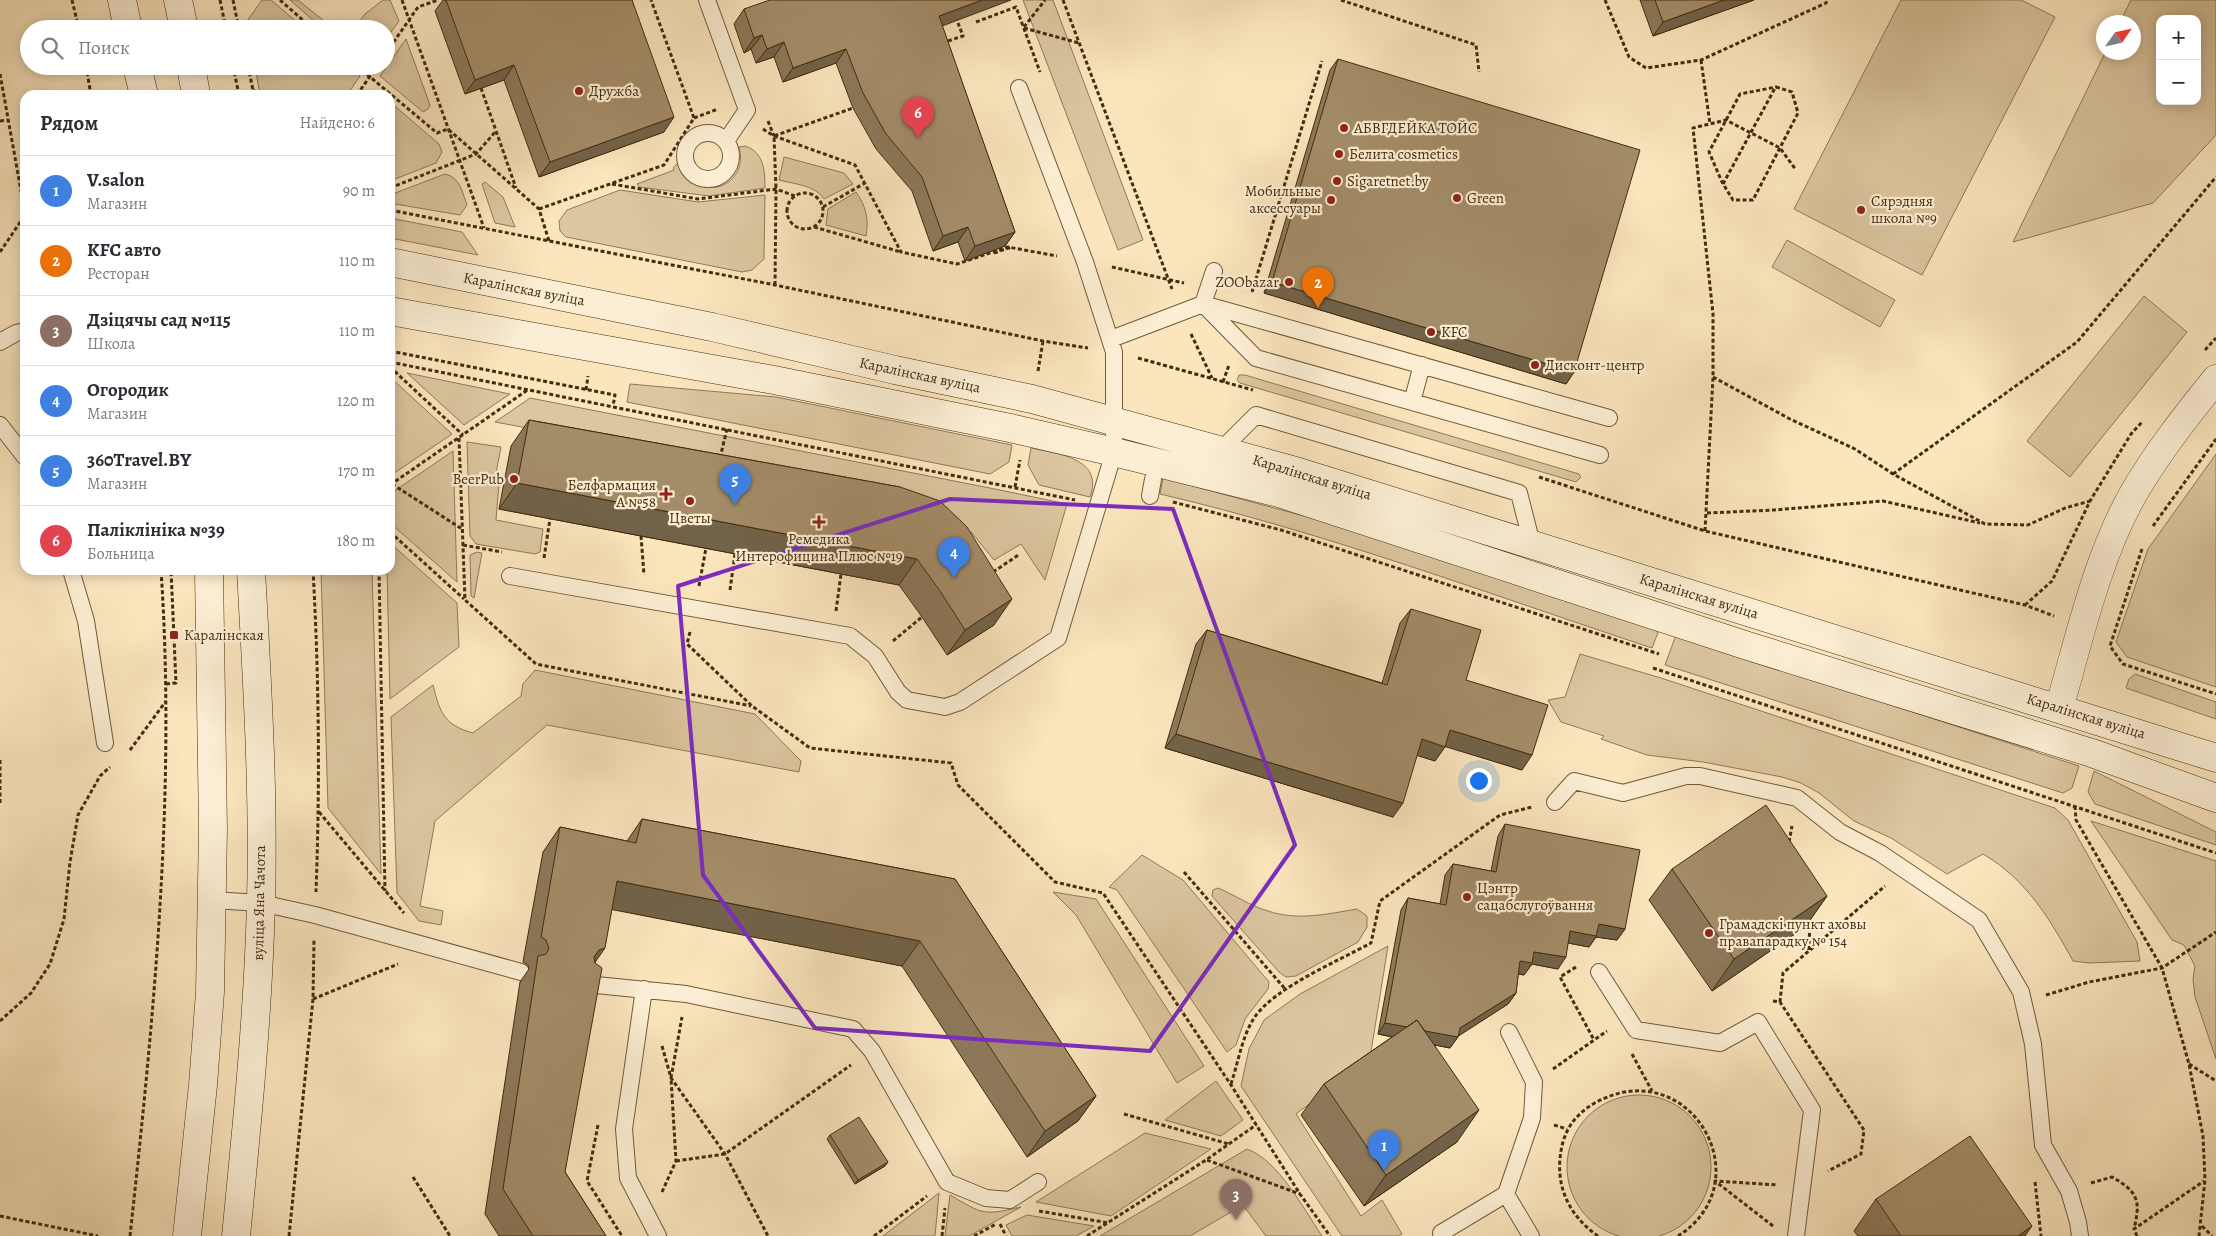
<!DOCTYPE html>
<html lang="ru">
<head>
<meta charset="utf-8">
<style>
	body { margin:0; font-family:Alegreya,serif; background:#f7f7f7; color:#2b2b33 }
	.controls { position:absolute; right:15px; top:15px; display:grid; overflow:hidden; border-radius:10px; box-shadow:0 2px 12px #0003 }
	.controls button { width:45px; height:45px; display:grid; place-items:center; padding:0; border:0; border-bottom:1px solid #e1e1e2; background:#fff; color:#2b2b33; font:25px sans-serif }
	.compass { position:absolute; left:2096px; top:15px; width:45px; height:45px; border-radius:50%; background:#fff; box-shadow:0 2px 12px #0003; rotate:56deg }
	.you { position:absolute; left:1478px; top:780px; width:18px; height:18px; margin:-12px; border:4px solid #fff; border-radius:50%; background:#1a73e8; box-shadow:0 0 0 8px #1a73e833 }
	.badge { display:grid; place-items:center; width:32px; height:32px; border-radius:50%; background:#8f2418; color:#fff; font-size:16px; font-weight:700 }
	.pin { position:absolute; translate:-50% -41px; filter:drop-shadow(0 1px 2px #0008) }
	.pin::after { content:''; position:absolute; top:26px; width:18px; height:15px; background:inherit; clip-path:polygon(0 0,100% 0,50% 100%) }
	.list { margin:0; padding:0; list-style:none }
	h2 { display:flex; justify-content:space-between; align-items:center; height:65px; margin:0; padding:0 20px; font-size:21px }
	h2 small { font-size:16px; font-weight:400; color:#7c7c81 }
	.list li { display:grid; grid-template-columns:32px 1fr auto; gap:15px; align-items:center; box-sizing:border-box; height:70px; padding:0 20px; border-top:1px solid #e1e1e2 }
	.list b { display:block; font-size:19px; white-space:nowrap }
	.list p { margin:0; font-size:16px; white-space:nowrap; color:#7c7c81 }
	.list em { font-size:16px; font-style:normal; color:#7c7c81 }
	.icon { flex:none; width:28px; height:28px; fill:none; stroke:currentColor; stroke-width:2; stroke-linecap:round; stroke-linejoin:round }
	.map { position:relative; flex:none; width:2216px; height:1236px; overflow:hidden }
	.search { position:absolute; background:#fff; box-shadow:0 2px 12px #0003; left:20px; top:20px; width:375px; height:55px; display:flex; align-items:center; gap:12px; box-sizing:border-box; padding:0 18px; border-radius:28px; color:#7c7c81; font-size:19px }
	.panel { position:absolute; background:#fff; box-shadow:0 2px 12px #0003; left:20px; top:90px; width:375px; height:485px; border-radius:15px }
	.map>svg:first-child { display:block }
</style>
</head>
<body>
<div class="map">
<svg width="2216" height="1236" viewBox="0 0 2216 1236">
	<rect width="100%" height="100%" fill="#fae5bd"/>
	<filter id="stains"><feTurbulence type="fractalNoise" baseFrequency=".004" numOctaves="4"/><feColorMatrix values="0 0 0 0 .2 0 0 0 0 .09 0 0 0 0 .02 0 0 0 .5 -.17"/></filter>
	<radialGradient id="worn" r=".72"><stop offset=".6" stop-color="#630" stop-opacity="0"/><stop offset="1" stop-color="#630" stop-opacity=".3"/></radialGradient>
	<path fill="#dbc69f" stroke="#907955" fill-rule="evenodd" d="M262,0H271L305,29H248L247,21Z
		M290,0H298L333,28L323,29Z
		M383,0H390L399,21L386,39V29H354L365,14Z
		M1023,0H1053L1143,240L1118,250Z
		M1901,0H2021L2055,17L1922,275L1794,209Z
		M2131,0H2216V135L2153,203L2013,242L2105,53L2134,52V22H2120ZM2160,19H2197V101H2160Z
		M406,39L430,105L428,109L423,112L380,76Z
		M255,66H348L360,76L347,95H266L259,89Z
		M390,102L439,144L442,152L436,163L390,181Z
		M745,146C764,152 765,171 765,188L709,196L639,187L637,184L674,170L673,168L678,163C695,205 750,189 739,147Z
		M784,157L844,173L853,184L824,199C815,185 794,184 779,180Z
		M445,174C460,177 462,192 467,205L460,215L395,204L390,200V195Z
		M485,182L503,197L515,227L495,223L482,184Z
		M620,190L698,202L765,195L764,259L752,270L742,272L566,237L560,231L559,221L567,210Z
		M856,192C866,206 869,219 866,236L826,225L828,209Z
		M390,218L462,232L478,255L390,238Z
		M1787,240L1895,300L1880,327L1772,267Z
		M2144,296L2187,332L2070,477L2027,441Z
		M407,373L510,394L464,425Z
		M1239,375H1245L1579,474L1581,477L1576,482L1240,383L1237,380Z
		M390,377L452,434L390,476Z
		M630,384L776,397L1012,445L1009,462L990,474L627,402Z
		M530,398L995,489L1067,504L1045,580L1021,544L994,560L972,533L916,500L495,422Z
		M467,442L501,447L495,478L499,484L496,520L543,529L540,552L535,554L476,544L470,536Z
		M1031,448C1058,454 1104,458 1090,497L1039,485L1028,465Z
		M453,451L457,582L390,523V494Z
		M2216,454V687L2127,657L2116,642L2148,549Z
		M1163,478L1326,522L1659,630L1652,648C1489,594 1327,533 1160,494Z
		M390,543L457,603L459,647L390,699L387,570H390Z
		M477,552L482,553L474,598L471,596L470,555Z
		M321,570H372L381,874L328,808Z
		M1676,635L2079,766L2072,788L2063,793L1665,665Z
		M1580,654L1661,678L2055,808L2068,820L2137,942L2140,961L2089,963L2073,961C2050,919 2026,879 1983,854L1947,874L1891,838L1854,821L1819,793L1801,783L1782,777L1703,762L1647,755L1601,739L1604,736L1561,722L1548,700L1565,697Z
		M535,670L755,714L801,761L799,772L547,725L435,821L420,906L443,911L441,925L419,921L397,893L391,717L433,685C440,713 444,725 473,733L521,696L523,684Z
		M2135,674L2216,702V719L2126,688L2129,679Z
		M2094,771L2216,832V845L2095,804L2088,792Z
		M2091,821L2216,861V1059L2195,997L2193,979L2195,966L2184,945L2172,940Z
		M1142,855L1183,880L1269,982L1268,989L1245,1019L1236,1045L1227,1052L1117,890L1109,887Z
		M1218,888C1235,895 1250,906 1268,911C1298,921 1327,914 1357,909L1367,916V927L1358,942L1296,976L1286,977L1279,972L1212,896L1213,890Z
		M1053,892L1096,899L1204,1066L1177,1083L1076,915Z
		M1388,946L1370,1058L1296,1114L1361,1216L1382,1200L1402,1234L1399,1236H1342L1241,1086L1249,1049L1264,1020L1300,994Z
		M1216,1081L1243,1120L1221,1136L1165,1120Z
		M1567 1167a72 72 0 1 1 144 0a72 72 0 1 1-144 0Z
		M1145,1133L1211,1149L1111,1216L1036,1202Z
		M1247,1149C1279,1161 1303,1208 1322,1236H1266L1243,1205L1190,1236H1100Z
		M939,1193L935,1236H883Z
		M950,1195C983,1214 982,1216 1021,1207L969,1236H945Z
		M1027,1215L1094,1226L1076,1236H1012L1006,1225Z"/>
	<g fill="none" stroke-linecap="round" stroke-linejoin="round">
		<g stroke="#725a38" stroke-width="18">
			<path id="lane" d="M707,0L747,110L726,141
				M685 156a23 23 0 1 1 46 0a23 23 0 1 1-46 0Z
				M1203,304L1256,358L1600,455
				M1203,304L1214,271
				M1111,339L1203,304L1609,418
				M0,342L16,333L25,331
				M1412,402L1422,365
				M0,425L25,457
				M1221,450L1256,415L1519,493L1532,544
				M1150,496L1153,479
				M71,570L86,621L105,743
				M510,576L850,636L875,656L898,692L907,700L945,707L960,702L1058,638L1114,452V352L1085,262L1019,88
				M1555,802L1574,781L1623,793L1686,776H1700L1797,798L1840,832L1880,853L1979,920L2021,992L2033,1044L2043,1145L2069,1191L2078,1222L2080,1236
				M213,900L261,903L315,915L521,972
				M1599,972L1636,1030L1720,1043L1758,1022L1812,1110L1796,1236
				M586,984L686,994L853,1029L872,1051L947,1182L986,1198L1010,1200L1038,1182
				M644,989L624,1129L628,1178L658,1236
				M1506,1194L1531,1236
				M1443,1236L1441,1233L1506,1194L1532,1118L1534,1082L1509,1032"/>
		</g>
		<g stroke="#725a38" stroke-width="29">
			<path id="street" d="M2059,708C2080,637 2096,561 2132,496C2156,454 2186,416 2216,379"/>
		</g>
		<g stroke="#442c0b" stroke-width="29">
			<path id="secondary" d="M122,0L128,29
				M178,0L184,29
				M137,66L144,95
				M191,66L196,95
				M390,262L712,327L895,370L1032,399L1299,472L2216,758
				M390,311L774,380L1010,428L1114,452L1279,493L1748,646L2092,753L2216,798
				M187,1236L203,1085L210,992L213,830L209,570
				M236,1236C247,1125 258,1015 261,903C264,792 257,681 251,570"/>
		</g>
		<path stroke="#442c0b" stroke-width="3" stroke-dasharray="4 2.5" stroke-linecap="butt" d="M72,0L79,29
			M220,0L226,29
			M233,0L239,29
			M280,0L313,29
			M402,0L484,228
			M1063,0L1172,289
			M1341,0L1476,45L1479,72
			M1605,0L1629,57L1646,68L1701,60L1826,3L1827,0
			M976,22L1016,7L1040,72
			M1024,27L1045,0
			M1024,28L1079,43
			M948,41L963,36L958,23
			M386,53L418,7L438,0
			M1701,60L1710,124
			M86,66L91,95
			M233,66L239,95
			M248,66L254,95
			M357,66L437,133L448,129L539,209L549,241
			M0,74L25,213
			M1776,87L1792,92L1798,113L1753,200H1733L1722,182L1709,152L1740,94Z
			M481,88L516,188
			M253,90L260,95
			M357,95L377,66
			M694,118L718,109
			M0,121L8,120
			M768,121L774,136
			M763,129L774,136L855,165L901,252L957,264L1008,247L1057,256
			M612,184L698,199L776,189L795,196
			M1723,184L1775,88
			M390,188L476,154L496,131
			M787 211a18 18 0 1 1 36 0a18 18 0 1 1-36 0Z
			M823,207L865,183
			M539,209L664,165L694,118L651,0
			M390,210L775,285L1043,341L1088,348
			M814,227L901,252
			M0,252L25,215
			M994,253L1012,247
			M1112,267L1184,283
			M775,285L776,189L774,136L853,108
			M1252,292L1322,61
			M1191,334L1212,378
			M2205,350L2216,338
			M390,351L615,395L613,406
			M1138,358L1253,390
			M390,362L1075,500
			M390,367L463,435
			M1038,371L1043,341
			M1713,377L1790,419L1855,449L1893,474L1985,524L2028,525L2065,508L2090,501
			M1223,382L1229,365
			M586,390L588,376
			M459,438L465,600L536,664L751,706
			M720,458L727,429
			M1893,474L2077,342L2216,177
			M1539,477L1705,531L2025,605L2054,616
			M392,484L462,529
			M390,485L529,389
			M1015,487L1020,460
			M1173,502L1281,530L1659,654
			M1707,513L1774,510L1883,501L1980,523
			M2153,526L2216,439
			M1705,531L1713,377V314L1693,128L1726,120L1780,148L1796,170
			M390,532L464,599
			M641,536L644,575
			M463,545L502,552
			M2142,549L2110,646L2123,664L2216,694
			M544,558L550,519
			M313,570C319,677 320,784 316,892
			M379,570L385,891
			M993,572L1020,554
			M699,586L706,548
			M730,590L735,554
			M2025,605L2052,581L2090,501L2131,434L2143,421
			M836,611L841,574
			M690,632L687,644L752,706L810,748L951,763L958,785L1055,882L1103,893L1231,1085L1300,1194L1330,1236
			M893,641L922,617
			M1653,668L2216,853
			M166,684L176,683L171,570
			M130,750L166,701
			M0,760V804
			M2075,806L2076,820L2162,968L2189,1064L2203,1136L2205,1180L2199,1236
			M319,812L404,913
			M1789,842L1792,826
			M1184,872L1286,990
			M1809,950L1810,917
			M1576,967L1560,977L1594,1040
			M2046,995L2089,982L2162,968L2216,932
			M313,999L398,964
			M1773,1001L1780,1002L1864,1130L1861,1154L1828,1171
			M1780,1002L1783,973L1885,886
			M0,1021L31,993L50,964L64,919L70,862L78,815L100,776L110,767
			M662,1046L671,1078L725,1154L768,1236
			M1632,1054L1652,1091
			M2189,1064L2216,1081
			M1553,1069L1607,1031
			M1231,1084C1238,1063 1242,1037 1254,1018C1274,988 1338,961 1371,943L1380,901L1500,815L1532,807
			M1124,1114L1229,1144
			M598,1125L587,1181L622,1236
			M1554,1125L1567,1129
			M1207,1160L1300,1194
			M676,1161L725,1154L851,1065
			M413,1177L450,1236
			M2035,1182L2041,1236
			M2091,1183L2112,1177C2138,1192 2141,1200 2134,1229
			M662,1192L676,1161L671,1078L682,1017
			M1039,1211L1109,1223
			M0,1216L98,1236
			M1000,1224L1006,1236
			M1773,1226L1715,1181L1778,1185
			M2202,1226L2212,1236
			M130,1236C154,1016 176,792 161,570
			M289,1236L313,999L314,940
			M874,1236L927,1196
			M942,1236L945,1208
			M974,1236L996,1224
			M1087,1236L1206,1160L1256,1125
			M1598,1236C1572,1218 1557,1191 1560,1159C1562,1134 1572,1117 1593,1104C1688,1049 1765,1181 1678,1236
			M2137,1236L2134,1229L2204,1181"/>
		<use href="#lane" stroke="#fceed4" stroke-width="16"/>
		<use href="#street" stroke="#fceed4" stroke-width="28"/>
		<use href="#secondary" stroke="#fceed4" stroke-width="28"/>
	</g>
	<path fill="#8c7859" stroke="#442c0b" d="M443,0H632L664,132L539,177L504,80L465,94L435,11Z
		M1640,0H1754L1653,36Z
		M744,9L942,26L1015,232L1005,246L965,261L958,242L933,251L912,191L876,149L853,108L836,63L783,82L774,57L756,63L751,49L744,53L734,24Z
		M1338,59L1574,372L1566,384L1264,293L1330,70Z
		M529,420L900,487L994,625L947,655L922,617L899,585L499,509L511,446Z
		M1411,609L1466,680L1522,770L1445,746L1435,761L1417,755L1393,817L1165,748L1196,644L1207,630L1382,683L1400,623Z
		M642,819L955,879L1096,1096L1078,1121L1027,1157L902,966L612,909L595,963L565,1172L606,1236H499L485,1214L520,982L529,969L528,965L523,962L543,852L560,827L627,841Z
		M1505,824L1625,929L1617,940L1596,937L1589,947L1568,943L1558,969L1532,964L1524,975L1518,974L1516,993L1508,1004L1459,1035L1450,1048L1435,1045L1457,1142L1364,1206L1301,1115L1324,1084L1392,1037L1378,1034L1401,910L1408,898L1440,904L1445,875L1453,864L1491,871L1498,836Z
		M1672,869L1827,896L1805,927L1712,991L1649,900Z
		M830,1135L885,1166L855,1184L827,1139Z
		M1876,1199L2025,1236H1858L1854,1231Z"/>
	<path fill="#726249" stroke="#442c0b" d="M982,0H1011L929,31L939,16Z
		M1724,0H1754L1653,36L1663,22Z
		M762,35L751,49L744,53L754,38Z
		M784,42L774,57L756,63L767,49Z
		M846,49L836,63L783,82L793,68Z
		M514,65L504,80L465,94L475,80Z
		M674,117L664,132L539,177L550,162Z
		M968,227L958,242L933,251L943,236Z
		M1015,232L1005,246L965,261L975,246Z
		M1272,282L1574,372L1566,384L1264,293Z
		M517,483L917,559L899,585L499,509Z
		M1012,599L994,625L947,655L965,630Z
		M1450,730L1532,755L1522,770L1440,745Z
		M1176,734L1403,803L1393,817L1165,748Z
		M1422,739L1445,747L1435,761L1412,754Z
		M617,881L920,941L902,966L599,907Z
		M1827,896L1805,927L1712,991L1734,959Z
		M1599,924L1625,929L1617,940L1596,937L1589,947L1563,942L1570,931Z
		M605,948L587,974L581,975L599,950Z
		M1534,952L1566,957L1558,969L1532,964L1524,975L1512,972L1520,961Z
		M1516,993L1508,1004L1457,1037H1458L1450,1048L1378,1034L1385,1023L1460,1028Z
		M1096,1096L1078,1121L1027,1157L1045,1131Z
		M1479,1110L1457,1142L1364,1206L1386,1175Z
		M888,1162L885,1166L855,1184L858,1180Z
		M2032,1226L2025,1236H2018Z"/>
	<path fill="#a38c68" stroke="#442c0b" d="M446,0H632L674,117L550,162L514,65L475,80Z
		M770,0H982L939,16L1015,232L975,246L968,227L943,236L922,177L886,134L863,93L846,49L793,68L784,42L767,49L762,35L754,38L744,9Z
		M1655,0H1724L1663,22Z
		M1338,59L1640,150L1574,372L1272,282Z
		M529,420L900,487L940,501L967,527L1012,599L965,630L940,591L917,559L517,483Z
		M1411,609L1481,630L1466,680L1548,705L1532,755L1450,730L1445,747L1422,739L1403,803L1176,734L1207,630L1387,685Z
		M1766,805L1827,896L1734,959L1672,869Z
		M642,819L955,879L1096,1096L1045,1131L920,941L617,881L605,948L599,950L594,957L595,963L602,968L565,1172L606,1236H533L503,1189L538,956L546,954L549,949L546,940L541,937L560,827L636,843Z
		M1505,824L1640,850L1625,929L1599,924L1596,936L1570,931L1566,957L1534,952L1532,963L1520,961L1516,993L1460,1028L1458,1037L1425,1031L1417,1020L1407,1027L1385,1023L1408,898L1446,905L1453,864L1496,872Z
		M1417,1020L1479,1110L1386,1175L1324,1084Z
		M859,1117L888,1162L858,1180L830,1135Z
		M1970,1136L2032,1226L2018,1236H1901L1876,1199Z"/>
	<path fill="none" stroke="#7b2cbf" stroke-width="4" stroke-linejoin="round" d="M950,499L1173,509L1295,845L1150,1051L815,1028L703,875L678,586Z"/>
	<g fill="#8f2418" stroke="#fceed4" stroke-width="2">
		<circle cx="579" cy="91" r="5"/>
		<circle cx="1344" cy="128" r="5"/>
		<circle cx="1339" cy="154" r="5"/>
		<circle cx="1337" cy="181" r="5"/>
		<circle cx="1457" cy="198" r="5"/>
		<circle cx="1331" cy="200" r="5"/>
		<circle cx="1861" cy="210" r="5"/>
		<circle cx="1289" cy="282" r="5"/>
		<circle cx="1431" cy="332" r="5"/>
		<circle cx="1535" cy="365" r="5"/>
		<circle cx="514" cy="479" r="5"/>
		<path d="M663.5 486.5h5v5h5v5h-5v5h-5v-5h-5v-5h5z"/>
		<circle cx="690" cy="501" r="5"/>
		<path d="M816.5 514.5h5v5h5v5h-5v5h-5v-5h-5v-5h5z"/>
		<rect x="169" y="630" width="10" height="10" rx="2.5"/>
		<circle cx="1467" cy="897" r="5"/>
		<circle cx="1709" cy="933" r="5"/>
	</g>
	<g text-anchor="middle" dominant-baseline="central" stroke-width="4.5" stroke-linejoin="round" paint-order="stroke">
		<g font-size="15" fill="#442c0b" stroke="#fceed4" text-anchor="start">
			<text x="589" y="91">Дружба</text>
			<text x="1354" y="128">АБВГДЕЙКА ТОЙС</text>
			<text x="1349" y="154">Белита cosmetics</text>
			<text x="1347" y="181">Sigaretnet.by</text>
			<text x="1321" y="191" text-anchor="end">Мобильные<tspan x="1321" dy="17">аксессуары</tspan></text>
			<text x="1467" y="198">Green</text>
			<text x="1871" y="201">Сярэдняя<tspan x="1871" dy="17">школа №9</tspan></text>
			<text x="1279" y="282" text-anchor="end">ZOObazar</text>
			<text x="1441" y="332">KFC</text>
			<text x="1545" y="365">Дисконт-центр</text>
			<text x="504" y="479" text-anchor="end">BeerPub</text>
			<text x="656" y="485" text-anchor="end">Белфармация<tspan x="656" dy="17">А №58</tspan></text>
			<text x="690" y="518" text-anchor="middle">Цветы</text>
			<text x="819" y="539" text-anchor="middle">Ремедика<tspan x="819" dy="17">Интерофицина Плюс №19</tspan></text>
			<text x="184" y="635">Каралінская</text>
			<text x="1477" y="888">Цэнтр<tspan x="1477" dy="17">сацабслугоўвання</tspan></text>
			<text x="1719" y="924">Грамадскі пункт аховы<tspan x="1719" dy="17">правапарадку № 154</tspan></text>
		</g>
		<g font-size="15" fill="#442c0b" stroke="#fceed4">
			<text transform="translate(524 289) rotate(11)">Каралінская вуліца</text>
			<text transform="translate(920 375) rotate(12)">Каралінская вуліца</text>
			<text transform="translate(1312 477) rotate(17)">Каралінская вуліца</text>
			<text transform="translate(1699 596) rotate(17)">Каралінская вуліца</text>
			<text transform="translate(2086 716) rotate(17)">Каралінская вуліца</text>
			<text transform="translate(259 903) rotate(-89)">вуліца Яна Чачота</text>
		</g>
	</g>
	<rect width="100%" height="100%" filter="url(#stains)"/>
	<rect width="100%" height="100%" fill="url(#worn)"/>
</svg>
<div class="controls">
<button>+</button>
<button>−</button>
</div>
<svg class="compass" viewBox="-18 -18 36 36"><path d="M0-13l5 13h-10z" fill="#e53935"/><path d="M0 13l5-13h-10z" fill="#7c7c81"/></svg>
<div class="you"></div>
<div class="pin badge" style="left:1384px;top:1171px;background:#3f7fe0">1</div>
<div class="pin badge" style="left:1318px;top:308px;background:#e8710a">2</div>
<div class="pin badge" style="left:1236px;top:1220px;background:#8d6e63">3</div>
<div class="pin badge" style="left:954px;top:578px;background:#3f7fe0">4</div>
<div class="pin badge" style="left:735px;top:505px;background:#3f7fe0">5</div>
<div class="pin badge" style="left:918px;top:138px;background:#e0444e">6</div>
<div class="search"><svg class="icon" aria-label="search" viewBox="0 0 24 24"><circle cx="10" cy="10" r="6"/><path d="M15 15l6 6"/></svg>Поиск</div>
<section class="panel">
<h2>Рядом<small>Найдено: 6</small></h2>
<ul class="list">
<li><span class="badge" style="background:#3f7fe0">1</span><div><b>V.salon</b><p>Магазин</p></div><em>90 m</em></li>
<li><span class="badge" style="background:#e8710a">2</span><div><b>KFC авто</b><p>Ресторан</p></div><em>110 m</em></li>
<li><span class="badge" style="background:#8d6e63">3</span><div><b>Дзіцячы сад №115</b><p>Школа</p></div><em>110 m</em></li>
<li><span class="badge" style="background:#3f7fe0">4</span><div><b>Огородик</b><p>Магазин</p></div><em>120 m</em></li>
<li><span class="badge" style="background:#3f7fe0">5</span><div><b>360Travel.BY</b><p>Магазин</p></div><em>170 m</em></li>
<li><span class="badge" style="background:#e0444e">6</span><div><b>Паліклініка №39</b><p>Больница</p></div><em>180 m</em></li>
</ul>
</section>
</div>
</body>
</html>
